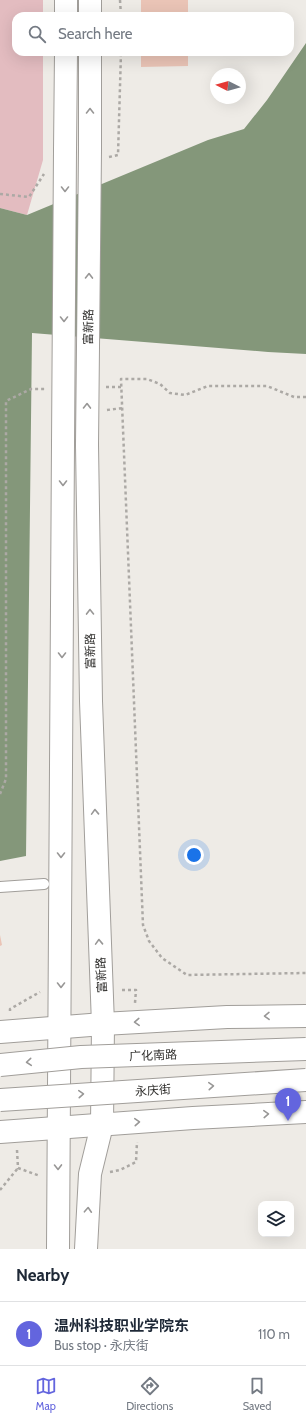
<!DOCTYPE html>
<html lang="en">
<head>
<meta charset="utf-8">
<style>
	body { margin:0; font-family:Cabin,"Noto Sans SC",sans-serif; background:#f2f2f3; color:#1f2937 }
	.controls { position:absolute; right:12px; bottom:12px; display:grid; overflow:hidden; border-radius:8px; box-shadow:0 4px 16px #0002 }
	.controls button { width:36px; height:36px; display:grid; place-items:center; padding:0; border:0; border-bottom:1px solid #e0e1e3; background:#fff; color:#1f2937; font:20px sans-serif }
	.compass { position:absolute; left:210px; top:68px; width:36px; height:36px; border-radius:50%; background:#fff; box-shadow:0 4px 16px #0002; rotate:276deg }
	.you { position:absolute; left:194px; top:855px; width:14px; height:14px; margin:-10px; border:3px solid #fff; border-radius:50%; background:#1a73e8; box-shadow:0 0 0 6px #1a73e833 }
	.badge { display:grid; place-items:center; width:26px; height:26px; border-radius:50%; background:#6365de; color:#fff; font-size:13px; font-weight:700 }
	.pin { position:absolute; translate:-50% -33px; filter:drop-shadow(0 1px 2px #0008) }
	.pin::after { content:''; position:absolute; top:21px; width:14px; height:12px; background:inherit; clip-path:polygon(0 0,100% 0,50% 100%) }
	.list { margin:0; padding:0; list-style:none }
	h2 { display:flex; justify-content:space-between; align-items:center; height:52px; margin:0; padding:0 16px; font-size:17px }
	h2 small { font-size:13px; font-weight:400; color:#747a83 }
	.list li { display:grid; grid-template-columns:26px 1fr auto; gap:12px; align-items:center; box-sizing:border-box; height:64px; padding:0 16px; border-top:1px solid #e0e1e3 }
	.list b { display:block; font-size:15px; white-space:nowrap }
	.list p { margin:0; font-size:13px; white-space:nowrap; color:#747a83 }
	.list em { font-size:13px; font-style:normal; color:#747a83 }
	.icon { flex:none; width:22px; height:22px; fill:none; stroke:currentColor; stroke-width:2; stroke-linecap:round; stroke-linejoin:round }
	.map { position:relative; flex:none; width:306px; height:1249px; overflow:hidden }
	.search { position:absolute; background:#fff; box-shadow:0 4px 16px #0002; left:12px; right:12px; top:12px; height:44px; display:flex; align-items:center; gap:10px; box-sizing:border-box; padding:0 14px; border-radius:12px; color:#747a83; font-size:15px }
	.sheet { height:116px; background:#fff }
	nav { display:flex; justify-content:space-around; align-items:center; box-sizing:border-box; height:56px; border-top:1px solid #e0e1e3; background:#fff; font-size:11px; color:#747a83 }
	nav a { display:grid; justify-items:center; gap:2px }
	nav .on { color:#6365de }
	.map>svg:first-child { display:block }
</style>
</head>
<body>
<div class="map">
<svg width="306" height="1249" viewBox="0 0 306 1249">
	<rect width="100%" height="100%" fill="#eeebe6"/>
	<path fill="#e3bcc0" d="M0,0H43V16H16V52H43V160L27,215L0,208Z"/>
	<path fill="#84977a" d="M306,43V354L268,352L32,333L26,856L0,861V208L27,215L208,140L244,129L267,100Z"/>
	<path fill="#eac4b6" d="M141,0H188V16H141Z
		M141,52H188V66L141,67Z
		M0,935L2,945L0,946Z"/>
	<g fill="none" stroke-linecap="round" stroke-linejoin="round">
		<g stroke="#a19e9a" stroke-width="12">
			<path id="service" d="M0,887L44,884"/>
		</g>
		<g stroke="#a19e9a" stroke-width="24">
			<path id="tertiary" d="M90,0V16
				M66,16V0
				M90,52V150
				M65,150L66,52
				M58,1249L63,444
				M86,1249L90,1174L102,1125L103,1024L91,701L87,445"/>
		</g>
		<g stroke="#a19e9a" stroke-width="24">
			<path id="secondary" d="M0,1032L103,1024L227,1017L306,1016
				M0,1132L193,1118L306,1112"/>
		</g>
		<path stroke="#aca9a5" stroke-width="2.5" stroke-dasharray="3 3" stroke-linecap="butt" d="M120,0L121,16
			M109,157L118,155L121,52
			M0,194L29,197L44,174
			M106,387H121
			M306,397H294L267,386H208L185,395L170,393L160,384L147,379H121L143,925L149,941L162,958L187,975L306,973
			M107,410L123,408
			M0,794L6,779V401L31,389H45
			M122,990H136L135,1003
			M10,1011V1009L40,992
			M17,1150L18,1168L40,1176
			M110,1172L120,1170L136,1162L137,1142
			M0,1190L18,1168"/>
		<use href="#service" stroke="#fff" stroke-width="10"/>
		<use href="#tertiary" stroke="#fff" stroke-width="22"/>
		<use href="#secondary" stroke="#fff" stroke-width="22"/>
		<g stroke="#a19e9a" stroke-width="24" stroke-linecap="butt">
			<path id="tertiary-bridge" d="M63,444L65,150
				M87,445L90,150"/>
		</g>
		<g stroke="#a19e9a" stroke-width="24" stroke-linecap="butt">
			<path id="primary-bridge" d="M0,1065L81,1057L306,1049
				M0,1100L306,1080"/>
		</g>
		<use href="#tertiary-bridge" stroke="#fff" stroke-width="22"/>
		<use href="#primary-bridge" stroke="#fff" stroke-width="22"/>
	</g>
	<defs><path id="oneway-chevron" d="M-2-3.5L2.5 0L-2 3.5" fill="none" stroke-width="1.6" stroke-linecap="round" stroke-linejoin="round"/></defs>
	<g stroke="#989796">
		<use href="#oneway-chevron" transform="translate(90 111) rotate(-90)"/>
		<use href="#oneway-chevron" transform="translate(65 189) rotate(90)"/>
		<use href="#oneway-chevron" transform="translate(89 276) rotate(-89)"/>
		<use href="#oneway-chevron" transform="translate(64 319) rotate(90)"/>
		<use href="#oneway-chevron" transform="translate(87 406) rotate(-89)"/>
		<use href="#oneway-chevron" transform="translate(63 483) rotate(90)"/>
		<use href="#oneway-chevron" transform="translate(90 612) rotate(-91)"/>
		<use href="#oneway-chevron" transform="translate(62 655) rotate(90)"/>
		<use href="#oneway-chevron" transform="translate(95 812) rotate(-92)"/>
		<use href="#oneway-chevron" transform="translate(61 855) rotate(90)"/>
		<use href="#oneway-chevron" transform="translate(99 942) rotate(-92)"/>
		<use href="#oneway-chevron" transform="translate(61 985) rotate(90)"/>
		<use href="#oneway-chevron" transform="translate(267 1016) rotate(179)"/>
		<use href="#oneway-chevron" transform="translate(137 1022) rotate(177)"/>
		<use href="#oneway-chevron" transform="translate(29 1062) rotate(175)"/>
		<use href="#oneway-chevron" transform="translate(211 1086) rotate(-4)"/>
		<use href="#oneway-chevron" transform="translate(81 1094) rotate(-4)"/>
		<use href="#oneway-chevron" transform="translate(266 1114) rotate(-3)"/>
		<use href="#oneway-chevron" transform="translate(137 1122) rotate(-4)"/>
		<use href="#oneway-chevron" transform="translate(58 1167) rotate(89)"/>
		<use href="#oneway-chevron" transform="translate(88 1210) rotate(-87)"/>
	</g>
	<g text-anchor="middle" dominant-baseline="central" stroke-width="3.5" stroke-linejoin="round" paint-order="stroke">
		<g font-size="12" fill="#302f2d" stroke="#fff">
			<text transform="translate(88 327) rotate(-89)">富新路</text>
			<text transform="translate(90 651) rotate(-91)">富新路</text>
			<text transform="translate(101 975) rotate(-93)">富新路</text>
			<text transform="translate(153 1055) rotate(-2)">广化南路</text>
			<text transform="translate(153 1090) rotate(-4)">永庆街</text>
		</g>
	</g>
</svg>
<div class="controls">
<button><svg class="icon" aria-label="layers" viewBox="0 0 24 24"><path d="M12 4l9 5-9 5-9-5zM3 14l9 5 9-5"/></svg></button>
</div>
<svg class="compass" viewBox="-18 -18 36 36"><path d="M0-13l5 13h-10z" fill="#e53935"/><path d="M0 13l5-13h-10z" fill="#747a83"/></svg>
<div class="you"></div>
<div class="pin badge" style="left:288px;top:1121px">1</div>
<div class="search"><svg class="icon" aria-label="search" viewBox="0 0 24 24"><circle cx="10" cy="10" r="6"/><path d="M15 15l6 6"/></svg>Search here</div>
</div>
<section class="sheet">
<h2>Nearby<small></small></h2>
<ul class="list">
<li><span class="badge">1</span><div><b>温州科技职业学院东</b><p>Bus stop · 永庆街</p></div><em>110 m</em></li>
</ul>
</section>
<nav>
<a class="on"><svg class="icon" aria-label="map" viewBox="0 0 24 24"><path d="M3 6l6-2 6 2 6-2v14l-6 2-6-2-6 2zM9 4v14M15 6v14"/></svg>Map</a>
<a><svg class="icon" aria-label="directions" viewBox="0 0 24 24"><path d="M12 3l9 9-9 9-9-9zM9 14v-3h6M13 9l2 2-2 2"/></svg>Directions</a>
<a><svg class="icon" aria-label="saved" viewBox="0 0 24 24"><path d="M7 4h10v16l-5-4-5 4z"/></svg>Saved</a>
</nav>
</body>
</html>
